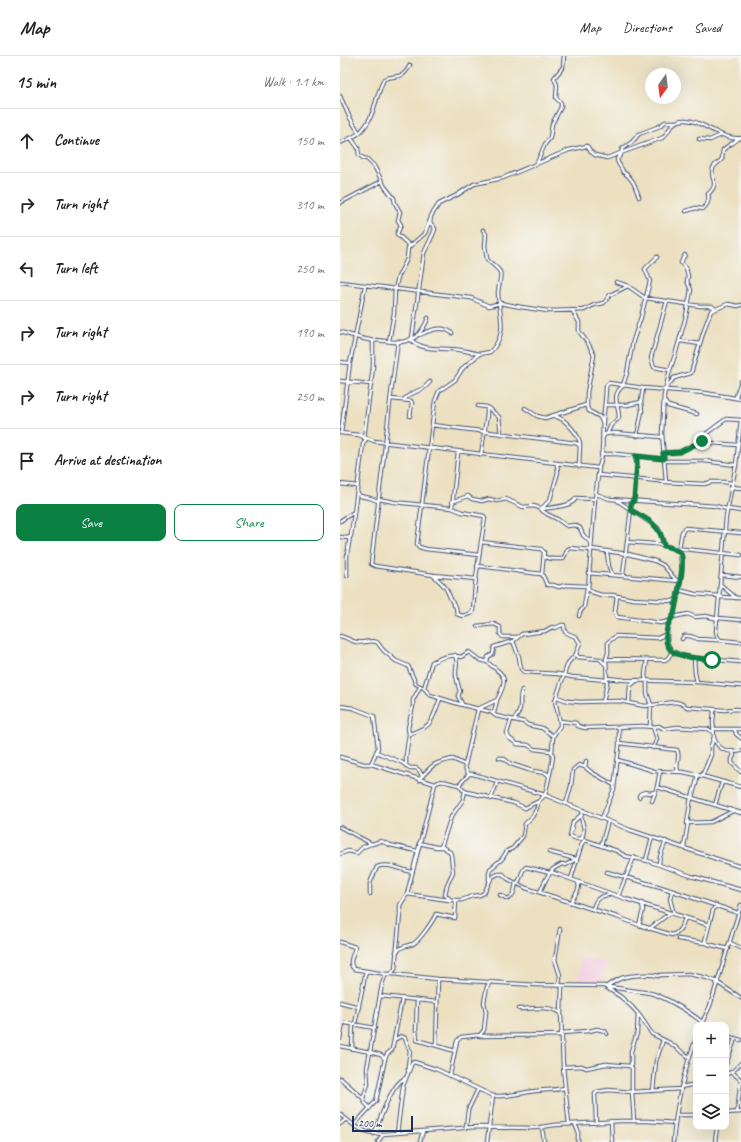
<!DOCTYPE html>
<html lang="en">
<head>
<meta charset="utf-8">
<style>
	body { margin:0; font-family:Caveat,sans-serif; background:#f6f6f6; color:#222 }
	.controls { position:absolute; right:12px; bottom:12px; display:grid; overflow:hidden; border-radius:8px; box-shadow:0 4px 16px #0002 }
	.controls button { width:36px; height:36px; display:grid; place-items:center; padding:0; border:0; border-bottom:1px solid #e0e0e0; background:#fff; color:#222; font:20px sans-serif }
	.compass { position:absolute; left:305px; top:12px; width:36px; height:36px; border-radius:50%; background:#fff; box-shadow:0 4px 16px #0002; rotate:194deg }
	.scale { position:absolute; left:12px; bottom:10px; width:61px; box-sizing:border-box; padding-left:4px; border:2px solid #1b2f5e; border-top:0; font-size:11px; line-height:14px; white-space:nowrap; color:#1b2f5e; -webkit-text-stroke:3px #f6f6f2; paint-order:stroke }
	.stop { position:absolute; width:12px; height:12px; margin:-9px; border:3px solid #0b8043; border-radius:50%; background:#fff }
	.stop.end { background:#0b8043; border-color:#fff; box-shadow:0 1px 4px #0008 }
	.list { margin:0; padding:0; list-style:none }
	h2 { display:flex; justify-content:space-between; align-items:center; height:52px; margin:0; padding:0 16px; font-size:17px }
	h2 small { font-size:13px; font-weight:400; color:#767676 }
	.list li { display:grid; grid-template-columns:26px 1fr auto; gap:12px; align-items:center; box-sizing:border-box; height:64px; padding:0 16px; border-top:1px solid #e0e0e0 }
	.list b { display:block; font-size:15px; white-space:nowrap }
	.list em { font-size:13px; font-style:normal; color:#767676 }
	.actions { display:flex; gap:8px; padding:12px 16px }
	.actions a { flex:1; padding:9px 0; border:1px solid #0b8043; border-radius:8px; text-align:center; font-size:14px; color:#0b8043 }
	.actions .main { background:#0b8043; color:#fff }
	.icon { flex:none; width:22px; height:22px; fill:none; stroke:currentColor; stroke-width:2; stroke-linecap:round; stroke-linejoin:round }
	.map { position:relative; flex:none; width:401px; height:1086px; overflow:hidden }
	header { display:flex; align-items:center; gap:24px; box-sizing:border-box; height:56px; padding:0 20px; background:#fff; border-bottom:1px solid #e0e0e0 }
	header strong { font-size:19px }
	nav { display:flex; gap:22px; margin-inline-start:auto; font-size:14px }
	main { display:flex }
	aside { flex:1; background:#fff }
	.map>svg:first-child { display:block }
</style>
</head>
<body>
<header>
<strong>Map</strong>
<nav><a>Map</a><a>Directions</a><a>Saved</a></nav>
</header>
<main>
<aside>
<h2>15 min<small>Walk · 1.1 km</small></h2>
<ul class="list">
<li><svg class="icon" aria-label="ahead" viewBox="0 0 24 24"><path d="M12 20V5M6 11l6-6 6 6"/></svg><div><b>Continue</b></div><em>150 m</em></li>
<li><svg class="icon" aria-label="right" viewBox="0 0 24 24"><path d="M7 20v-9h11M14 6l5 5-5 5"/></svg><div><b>Turn right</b></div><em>310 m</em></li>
<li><svg class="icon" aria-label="left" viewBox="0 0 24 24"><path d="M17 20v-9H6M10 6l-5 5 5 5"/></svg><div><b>Turn left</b></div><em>250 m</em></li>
<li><svg class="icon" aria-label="right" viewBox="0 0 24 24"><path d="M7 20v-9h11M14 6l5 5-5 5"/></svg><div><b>Turn right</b></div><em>190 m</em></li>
<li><svg class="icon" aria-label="right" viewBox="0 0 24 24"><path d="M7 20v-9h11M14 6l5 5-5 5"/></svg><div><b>Turn right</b></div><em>250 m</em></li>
<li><svg class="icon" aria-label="arrive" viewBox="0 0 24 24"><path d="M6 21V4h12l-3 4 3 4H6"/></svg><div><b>Arrive at destination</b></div></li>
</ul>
<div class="actions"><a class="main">Save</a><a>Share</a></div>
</aside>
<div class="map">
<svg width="401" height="1086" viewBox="0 0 401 1086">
	<rect width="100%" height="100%" fill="#f6f6f2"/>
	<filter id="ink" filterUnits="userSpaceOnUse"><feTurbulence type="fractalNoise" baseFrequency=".025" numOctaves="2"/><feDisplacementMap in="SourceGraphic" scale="8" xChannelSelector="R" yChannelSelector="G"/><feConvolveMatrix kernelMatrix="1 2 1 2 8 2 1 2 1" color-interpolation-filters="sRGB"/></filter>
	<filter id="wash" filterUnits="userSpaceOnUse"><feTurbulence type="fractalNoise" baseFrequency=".012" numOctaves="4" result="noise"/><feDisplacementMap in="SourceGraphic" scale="16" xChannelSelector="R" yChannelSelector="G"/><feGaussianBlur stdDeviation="0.9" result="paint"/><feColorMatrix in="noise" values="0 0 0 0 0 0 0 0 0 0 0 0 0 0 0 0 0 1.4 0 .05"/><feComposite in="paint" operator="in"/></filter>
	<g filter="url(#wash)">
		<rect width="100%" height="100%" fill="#ece0c1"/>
		<path fill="#f3cfdf" d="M242,901L268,907L260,925L237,926Z"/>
	</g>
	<g filter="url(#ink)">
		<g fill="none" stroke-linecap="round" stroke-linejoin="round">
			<g stroke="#3a4a6d" stroke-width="4.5">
				<path id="minor" d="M0,40L9,60L19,77
					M11,82L18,92L19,99L23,102L27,103L34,110L45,131L54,142L55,147L60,156L58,164L61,169L57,178L70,190
					M359,83L370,84L381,79
					M0,87C6,84 14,81 19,77C35,63 35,41 44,23C56,18 62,25 70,9
					M197,107L205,88L210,82L212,68L221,51V47L216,42L217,29L214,22L223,11L224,0
					M299,141C295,130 293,122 283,116C282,111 277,108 277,103L281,99L282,93L292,86L299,78L320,70L325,66H335
					M0,147L42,125
					M346,155L356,152L363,153C367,149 370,144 368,138C381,127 369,123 373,112C375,108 380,106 382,103L383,94C387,89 393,88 398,83
					M0,226L131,242L149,250L160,247L181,251L208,255L244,254L254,249L264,247L270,239L288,230
					M276,226L288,230L305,242L360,250H372L375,253
					M55,233L58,221L67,203L68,192L85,177L90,164
					M327,245L311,302L314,311L330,314
					M232,254L239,266V275L249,289L254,299L247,337V352L249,355L260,361L262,366
					M0,276L20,282L34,285
					M77,279C84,279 84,276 89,275C97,272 106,272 112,277
					M72,283C78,281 86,269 88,262
					M71,284C82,294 96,292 110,293C120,293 130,296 139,298
					M49,285L54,257L55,233
					M58,285L52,330L31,508L35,510L93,519L136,523
					M340,285L360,288
					M0,306L9,307
					M0,325L31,328
					M283,329L287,317L293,285L301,261L310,225L305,213L317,201
					M326,332L334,322L351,317L365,271L371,255L388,248L398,250L401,249
					M396,341L397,337L401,325
					M51,343L71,345L72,347L70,360
					M63,344L71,338L84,332L90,326
					M324,345L328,350L357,358
					M265,349H287L301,346
					M138,350L147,351L159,361L161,378
					M185,352L197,360L205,362L246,349
					M214,360C225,362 241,380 240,390
					M401,364L396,409L386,461L376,575L377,580L380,584L401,586
					M92,369L236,387L240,390L239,411
					M0,377L19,379L34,385L50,387L258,412C264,405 262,376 263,365C264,353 266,342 266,330L269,327L303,332L365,337L401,343
					M1,377L10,307L25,230
					M267,378L271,369L279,362C279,348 270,340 284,329
					M297,380L302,355L301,346L303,332
					M263,381L265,378L275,377L322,381
					M24,382L33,311V286L36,284C47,285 64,289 72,282L84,197C86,193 95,174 95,173C94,170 92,169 90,167L91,160L99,148L117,139L134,128L163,122L229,94L247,90L251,96L255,99L267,102L322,82C328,78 330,69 336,66C355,56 380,86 401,82
					M362,385L367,377L386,363L401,364
					M323,397L339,396L362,385L371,387L398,389
					M261,398H277L324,403
					M141,399L147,358V351
					M324,405H364L396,409
					M259,412L255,443L248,533L252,536L261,539H272L293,543L333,545L336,544
					M258,419L301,423L326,426L364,428L371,426H384L392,427
					M326,426L322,377L324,339L330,314L336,296L346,260L351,234L347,225L348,220L346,212L341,207L343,202L345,199
					M0,428L18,430
					M391,431L401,432
					M17,436L20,440L30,442L38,445
					M256,438L270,443L376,450L382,452L401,455
					M39,443L54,446L112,452L118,396
					M278,445L318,472L320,476L324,490
					M294,445L297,409L295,400
					M112,446L128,440L132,443L142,445L149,443L157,445L166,443L183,451L193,450L197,451L207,458L217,463L227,470L235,469L240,472L243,479L251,487
					M112,452L122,456L144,460L145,462L141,486
					M201,453C209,452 224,451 231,447C233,446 235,444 236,442L255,443
					M201,453L210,444L218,416L217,408
					M0,465L14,456
					M0,481L8,482L11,480L23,388L26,383
					M288,486C305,488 325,486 340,496L342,514L334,558L329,566L327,573V586L331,595L344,600L354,602L401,606
					M334,492L401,499
					M339,492L342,476L345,472L401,477
					M251,493L288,498L315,505L323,509L336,524
					M267,496L269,511L272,518
					M139,499L86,493L79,491L77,488L95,345L99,335L115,324L123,312L139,298L150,296C169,277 159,259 158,237C158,231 162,220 160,216C157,211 150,207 147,203L145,190L146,178L143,174
					M204,501L212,503H223L228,493L230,492L250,494
					M137,510C159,512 180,516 202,518
					M248,517L340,525
					M93,519C97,523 102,527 105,531C109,536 111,547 116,551L117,558L123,560L132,557L133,554L135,530L141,486L201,493L204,496L202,518L207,529H213L219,531L225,529L247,530
					M283,519L292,445
					M382,519L401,521
					M7,520V499L10,481
					M381,529L396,542
					M339,534L355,538L379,540
					M277,540L275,556L277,561L321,567L329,565
					M380,541L401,542
					M239,560L240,556L244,551L247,532
					M333,561L348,558L355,561L366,560L378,563
					M378,562L401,564
					M137,570L154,568L160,571V578L163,581H177
					M0,580C6,581 11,585 16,586C24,588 30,583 37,586L43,594L56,605L68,610L76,628L84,632L90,639L119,648L151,656L156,660L184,666L188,669L202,672L213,680
					M342,583L344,580C350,579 353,581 358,583C360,583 376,584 379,584
					M173,585L179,601L181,613L184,616L218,618L232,621L267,624
					M236,598L238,601L260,603L265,608
					M115,599C119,609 115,611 116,619C117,624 118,630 120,635L118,640L122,648
					M354,602L355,617L357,626L401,630
					M266,603L325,604L328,602L332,596
					M267,622L285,624L357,626
					M306,624L305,619L307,604
					M307,624V637L311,649L310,670
					M84,632L92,606C103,601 109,598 121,601L129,596L138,603L147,606
					M217,641L228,645L240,646L279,645L305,650L335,646L340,647L347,651L385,654L396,653L401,654
					M263,646L267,627L266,603L268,597V586L276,580L318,582L326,578
					M289,646L290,630L297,624
					M0,650L13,652L34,660L38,692L31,708
					M138,653L157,644C169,621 165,620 147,606L148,601L153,598L154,591L173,585L182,578L205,575L212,571L215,572L222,569H224L225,576L236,581L240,587L236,598L228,607L215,645L220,666V670L213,680L212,697
					M154,657L157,644
					M174,664C185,650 177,646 182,634
					M220,665L236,667L238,670L245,672L302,670L313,671L317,683L313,692
					M313,671L319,670L324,673L337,671L368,673L373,676
					M374,673H401
					M395,674L396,678L401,682
					M69,678C94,670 91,665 100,643
					M374,682C378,694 389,697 401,695
					M279,687L337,694C341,700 335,708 338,716
					M392,695L394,699L392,703V707L401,716
					M36,696L61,706L70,712H76L79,714L82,720
					M0,701L24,708H31L95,728
					M159,702H163L171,708L192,715L206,717L209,720
					M278,704L314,715L343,716L362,720L401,731
					M246,705L245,711L251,716L274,729
					M66,710V700L69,678L68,672L73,650V644L80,631
					M129,718L126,714L125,709L138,653
					M362,720L371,699V690L374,681L373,666L374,655L373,654
					M79,724C92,709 93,707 113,703L125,709
					M119,729L123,734L127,736L174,747L185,752L199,745
					M317,731L401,757
					M299,741L300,738L305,736L310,737L315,736
					M352,742C353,734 358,727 357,718
					M151,743L157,726
					M312,745L317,731L320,715
					M226,748L231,730L233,714L239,709L245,711
					M375,749L382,726
					M241,759L233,766L230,780L237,783L242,782
					M262,762L274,733L279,691V671
					M347,768L351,741
					M0,771L32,788L41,785L50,789L77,795
					M242,783L244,773L241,761L243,754
					M79,787L96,791H101L111,761L123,744L125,735
					M101,790L110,796L111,799L113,816L107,829L105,839L111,844
					M261,790L268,765
					M344,791L348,767L371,766L393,755
					M209,796L236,803
					M0,798L8,795L17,797L23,791L31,788
					M306,804L312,781
					M319,808C319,800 323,792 326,785
					M211,816L286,843L369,869
					M267,816L321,831L398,857
					M231,823L242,787L245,784L277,795L285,800L308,805L351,820L401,834
					M149,824V817L150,813L162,803L167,795L173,792L183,780L185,768L192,761L197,752L198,746L205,739L211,713L213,700L211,695L194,693L188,689L177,688L169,682L167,677L171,664
					M177,827C182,823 180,815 186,811L210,817
					M332,835L330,843L334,858
					M200,836L206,823L213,813L222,808L226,809L236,803
					M30,838V827L37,811C46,806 62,814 72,816
					M67,838L109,844H122L133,840L140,839L144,837L152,821L158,818H163L168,823L186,832L277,861L299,869L332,879C339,877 343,869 345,862
					M160,839L168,843L171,841L174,836L176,827
					M278,840L294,801
					M231,846C234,840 241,834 238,826
					M376,849L373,854L365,885L368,888L388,893
					M253,853C256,840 261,841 272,838
					M299,869L303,854L302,847
					M309,873L330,857
					M338,883L365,887
					M0,886L15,891C14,899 7,906 14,913L46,918
					M390,887L401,892
					M56,896C64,889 64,891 73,888C79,885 93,865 96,858L115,862L116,845
					M52,918L98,923L197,929L263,930L310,937C324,940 351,957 362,966
					M378,927L401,942
					M219,930L220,919L215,904L220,873
					M222,930L221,957L223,1011L229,1069
					M264,930L281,941L292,951L300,960L312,978L330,987L349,1001
					M267,930C281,921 285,920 301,919C307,919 312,918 318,920L320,919L349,918L367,922L378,926
					M40,940L97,946
					M77,944L76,973L77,984L115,995
					M0,946L19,951
					M179,953C192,953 210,949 221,957
					M0,966L35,972
					M15,968L26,915
					M361,969L370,950L401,849
					M221,977L249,975L257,973L265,975L267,978
					M139,980L222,979
					M386,980L401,984
					M0,983L3,967
					M54,984L61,980L65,982L70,995L68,1010V1015
					M96,989L98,923
					M0,990L30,996L42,928L46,918H51L55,913L60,858V849L67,838L95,728C103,722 110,728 119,729L129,718H133L205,739L290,774L401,811
					M12,993L13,968
					M386,1008L395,983
					M291,1010V995L297,977L298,958
					M223,1011L242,1010L246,1012L266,1008L290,1010L292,1012V1036L294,1065
					M392,1016L401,1024L397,1056
					M386,1018L392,1016L401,1007
					M110,1019L117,985L121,981L140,979L144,974L146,956L144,946L147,931L150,926
					M0,1022L23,1042
					M341,1031L356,1028
					M313,1035L316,1005L323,984
					M30,1052L25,1047L23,1042L28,1028L27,1012L30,996L41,999L45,1003
					M386,1057L401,1056
					M0,1058C15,1071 22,1077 43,1078L136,1071L194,1072L215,1069L280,1065H308L335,1067
					M337,1059H356
					M271,1065L272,1086
					M256,1067L255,1038L257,1036L268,1034L292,1036L340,1033
					M0,1068L6,1063
					M235,1068L238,1075V1086
					M14,1069L36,1045L45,1003L47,998L52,994L62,943
					M126,1071L128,1054L138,1033
					M202,1071L204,1086
					M57,1077L63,1030L72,1007L74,1006L96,1013L153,1040C167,1041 181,1037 195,1035C205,1033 214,1035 224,1032
					M34,1078C41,1062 50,1030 65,1022
					M38,1086L43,1078
					M80,1086L83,1075
					M147,1086L153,1040
					M333,1086C336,1051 343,1016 356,983
					M375,1086L377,1071"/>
			</g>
			<use href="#minor" stroke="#fff" stroke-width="2.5"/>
		</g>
	</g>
	<g fill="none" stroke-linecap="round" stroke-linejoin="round" filter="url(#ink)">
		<path stroke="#0b8043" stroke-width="5" d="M362,385L340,396L323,397L324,403L295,400L297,404V409L294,445H292L290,454C307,462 321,469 324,490C329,491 337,492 341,498C346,507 336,546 334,558C332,563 328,566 327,572C319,605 352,600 372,604"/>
	</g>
</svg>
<div class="controls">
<button>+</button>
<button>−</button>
<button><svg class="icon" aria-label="layers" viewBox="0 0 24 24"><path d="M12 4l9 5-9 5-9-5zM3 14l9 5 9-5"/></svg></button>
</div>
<svg class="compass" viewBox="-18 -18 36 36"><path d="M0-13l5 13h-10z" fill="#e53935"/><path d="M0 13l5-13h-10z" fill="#767676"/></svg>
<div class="scale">200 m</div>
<div class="stop" style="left:372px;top:604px"></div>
<div class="stop end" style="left:362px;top:385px"></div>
</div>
</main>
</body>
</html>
